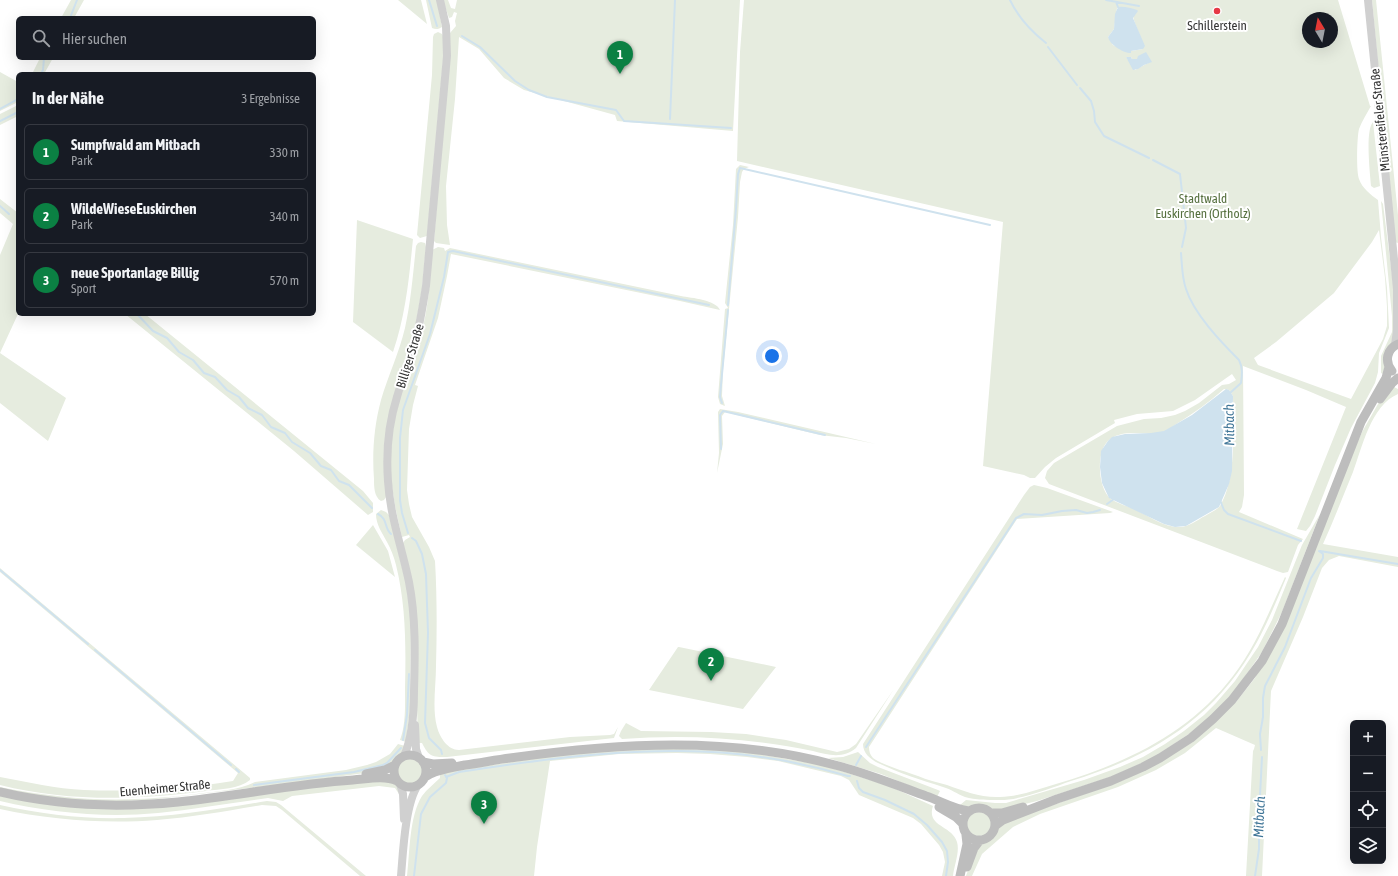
<!DOCTYPE html>
<html lang="de">
<head>
<meta charset="utf-8">
<style>
	body { margin:0; font-family:"Asap Condensed",sans-serif; background:#20242c; color:#f1f3f6 }
	.controls { position:absolute; right:12px; bottom:12px; display:grid; overflow:hidden; border-radius:6px; box-shadow:0 4px 16px #0002 }
	.controls button { width:36px; height:36px; display:grid; place-items:center; padding:0; border:0; border-bottom:1px solid #363941; background:#171b24; color:#f1f3f6; font:20px sans-serif }
	.compass { position:absolute; left:1302px; top:12px; width:36px; height:36px; border-radius:50%; background:#171b24; box-shadow:0 4px 16px #0002; rotate:350deg }
	.you { position:absolute; left:772px; top:356px; width:14px; height:14px; margin:-10px; border:3px solid #fff; border-radius:50%; background:#1a73e8; box-shadow:0 0 0 6px #1a73e833 }
	.badge { display:grid; place-items:center; width:26px; height:26px; border-radius:50%; background:#0b8043; color:#fff; font-size:13px; font-weight:700 }
	.pin { position:absolute; translate:-50% -33px; filter:drop-shadow(0 1px 2px #0008) }
	.pin::after { content:''; position:absolute; top:21px; width:14px; height:12px; background:inherit; clip-path:polygon(0 0,100% 0,50% 100%) }
	.list { margin:0; padding:0; list-style:none }
	h2 { display:flex; justify-content:space-between; align-items:center; height:52px; margin:0; padding:0 16px; font-size:17px }
	h2 small { font-size:13px; font-weight:400; color:#9ea1a6 }
	.list li { display:grid; grid-template-columns:26px 1fr auto; gap:12px; align-items:center; box-sizing:border-box; height:56px; margin:0 8px 8px; padding:0 8px; border:1px solid #363941; border-radius:6px }
	.list b { display:block; font-size:15px; white-space:nowrap }
	.list p { margin:0; font-size:13px; white-space:nowrap; color:#9ea1a6 }
	.list em { font-size:13px; font-style:normal; color:#9ea1a6 }
	.icon { flex:none; width:22px; height:22px; fill:none; stroke:currentColor; stroke-width:2; stroke-linecap:round; stroke-linejoin:round }
	.map { position:relative; flex:none; width:1398px; height:876px; overflow:hidden }
	.search { position:absolute; background:#171b24; box-shadow:0 4px 16px #0002; left:16px; top:16px; width:300px; height:44px; display:flex; align-items:center; gap:10px; box-sizing:border-box; padding:0 14px; border-radius:6px; color:#9ea1a6; font-size:15px }
	.panel { position:absolute; background:#171b24; box-shadow:0 4px 16px #0002; left:16px; top:72px; width:300px; height:244px; border-radius:6px }
	.map>svg:first-child { display:block }
</style>
</head>
<body>
<div class="map">
<svg width="1398" height="876" viewBox="0 0 1398 876">
	<rect width="100%" height="100%" fill="#fff"/>
	<path fill="#e6ecdf" fill-rule="evenodd" d="M71,0H84L74,18H61Z
		M398,0H421L427,24Z
		M426,0H437L442,27C439,29 436,30 432,28Z
		M443,0H448L451,8L455,9L457,0H740L733,131L617,121L615,115L524,90L504,78L479,49L459,37L455,99L446,186L447,225L450,245L436,243L434,241L450,33L456,26L455,21L457,13L454,12L452,17L449,18Z
		M744,0H1338L1370,106H1371C1367,113 1362,121 1359,129C1357,137 1356,171 1359,179C1362,188 1371,195 1378,200L1381,237L1387,288L1389,328L1379,353L1378,372L1375,383L1351,428L1335,465L1315,516L1310,526L1306,531L1297,529L1346,407L1306,390L1243,366L1244,495L1242,507L1239,512L1303,539L1298,545L1288,572L1283,573L1277,571L1049,484L1045,478L1047,471L1054,463L1117,426L1144,419L1161,418L1175,415L1185,411L1199,403L1222,385L1229,384L1236,380L1232,374L1195,400L1173,411L1137,414L1114,420L1115,423L1056,458L1045,467L1035,478H1030L1024,475L983,466L1003,222L737,161L740,52ZM1121,7L1133,16C1135,27 1143,38 1143,49L1131,51V53L1113,45L1108,37L1114,29L1117,8ZM1308,18H1332V42H1308ZM1126,57H1131L1132,59H1137L1148,63L1135,70ZM1379,230L1385,278L1387,307V326L1383,339L1351,399L1258,365L1254,358L1276,342L1334,293L1372,242ZM1224,389L1229,390L1233,396C1233,429 1237,477 1220,506C1217,510 1209,513 1205,516C1197,520 1189,527 1180,527C1165,528 1149,516 1136,510C1128,506 1118,504 1111,499C1098,489 1096,454 1107,442C1120,428 1142,435 1159,433C1166,432 1172,427 1178,423C1194,413 1209,402 1224,389Z
		M1372,0H1376L1398,215V243L1395,242Z
		M438,32L442,34L443,36V61L427,236L420,238L417,235L432,75L433,37L434,34Z
		M40,58H53L44,74H32Z
		M0,72L18,82V102L0,111Z
		M18,105V116L0,125V114Z
		M1373,122L1380,186L1374,188L1371,186C1370,173 1365,131 1373,122Z
		M740,165L749,167L744,169L742,172L740,182L738,217L723,370L722,396L725,406L720,404L718,397L725,309L728,308L725,303L733,225L736,169Z
		M0,199L18,213V314L0,353L66,398L48,441L0,403V255L13,224L0,213Z
		M1381,201L1383,204L1393,283L1395,335L1385,367V375L1381,373V356L1392,332V316Z
		M357,220L413,239C409,278 406,314 393,352L353,322Z
		M421,242L425,243L426,247L422,289L413,339L395,392L386,497L384,500L381,501C374,497 374,486 374,479C372,453 374,426 381,400C388,376 399,353 405,328C411,301 413,274 416,246L418,243Z
		M438,247L444,248L445,251L450,248L681,296C692,298 716,300 720,310L680,301L451,254L447,276L438,318L415,385L418,386L413,405L409,429L407,490L409,504L412,517L429,547L435,561C437,595 437,631 436,666C436,686 432,708 437,727C440,738 448,750 459,750L570,737L610,735L614,734L618,727L614,738L447,757C432,757 429,757 422,743H418L417,706L418,655L403,543L405,540L410,537L409,535L402,537C394,505 388,473 391,440C395,404 410,372 420,337C429,309 430,279 432,250Z
		M125,314H145L363,491L373,503V512L368,515L294,451Z
		M1392,386L1398,389V394C1371,405 1362,448 1353,472C1343,496 1334,520 1323,544L1398,557V567L1339,556L1329,560L1322,568L1303,617L1271,691L1262,876H1246L1253,751L1254,749L1255,745L1216,728L1185,753L1156,770L1118,787L1040,814L1013,827L982,854L972,876H966L971,862L977,849L982,844L993,838L998,828L1008,821L1126,779L1236,702L1255,678L1362,432L1378,404Z
		M720,409L738,412L876,444L846,438L820,435L725,412L722,416L723,444L717,473L719,453L718,412Z
		M1034,485L1047,488L1113,512L1110,513L1017,519L869,747C869,751 870,755 873,758C882,765 907,772 918,776C927,780 937,782 947,785C964,791 981,798 1000,797C1018,797 1038,789 1056,784C1124,764 1189,734 1233,676C1257,645 1269,611 1285,577L1286,578C1277,600 1268,622 1257,642C1216,718 1152,756 1071,781C1051,788 1019,801 998,800C988,800 975,800 965,797C957,794 951,789 943,787C921,780 899,773 878,763C870,759 863,753 863,744L1024,495L1030,487Z
		M381,510L386,512L389,515L407,587L411,625L410,709L406,742L400,740C406,724 405,706 405,689C406,647 406,605 396,565C394,557 391,549 387,542C382,532 376,525 376,514Z
		M1320,514L1282,612L1262,652L1234,692L1212,715L1189,734L1151,759L1113,776L1037,801L1001,810L993,809L984,805L977,804L968,807L960,805L966,800L995,803H1006L1084,780L1120,767L1143,757L1165,744L1184,731L1204,715L1216,703L1235,681L1258,647L1272,620L1302,545Z
		M373,525L388,551L395,577L356,545Z
		M0,568L250,778V780C239,789 220,789 206,791C138,800 67,802 0,785V777C28,782 56,789 84,790C134,792 184,789 233,781L238,773L0,572Z
		M678,647H679L776,667L743,709L649,690Z
		M894,689L856,748C844,759 827,755 813,751C750,738 686,734 622,739L619,736L621,731L626,723L641,731L711,732L746,734L786,740L837,752L849,749L856,744Z
		M398,744L405,746L402,752L389,765L365,773L284,784L148,800L101,802L39,796L0,788V787C70,801 125,803 196,794C216,791 237,791 255,782L346,770L367,765L376,762L390,754Z
		M650,748L741,751L822,765L889,786L933,806C926,827 952,825 957,842C960,852 954,866 953,876H942L945,862L943,852L939,845L921,824L913,818L859,795L849,780L841,776L778,761L747,757L710,754L677,753L619,754L550,761L537,847L534,876H407C410,852 409,817 422,796C427,789 434,784 440,778V773L558,755Z
		M858,752L870,763L878,767L938,790L940,791L937,797L881,774L828,758L843,757Z
		M397 771a13 13 0 1 1 26 0a13 13 0 1 1-26 0Z
		M387,781C398,785 398,786 401,797L395,788L379,786L292,796L283,801L268,798C231,803 195,809 158,813C105,818 52,813 0,801V796L76,808L355,782Z
		M267,801L276,802L281,805L366,876H360L282,810L276,806L262,805C227,811 193,817 157,820C105,824 51,820 0,809V805C41,814 82,819 124,818C172,817 220,809 267,801Z
		M967 824a12 12 0 1 1 24 0a12 12 0 1 1-24 0Z"/>
	<path fill="#cfe2ee" d="M1118,7C1124,6 1131,8 1137,10L1138,11L1133,18L1145,46L1143,49L1131,51V53C1123,53 1110,45 1108,37L1114,29L1115,14Z
		M1146,52L1152,62L1144,65L1138,69L1133,70L1126,57H1131L1132,59H1137L1138,56Z
		M1226,389L1229,390L1233,396L1232,471L1229,484L1219,507L1186,526L1175,527L1164,524L1109,498L1102,483L1100,467L1101,451L1108,441L1112,437L1125,434L1151,433L1164,431L1192,415Z"/>
	<g fill="none" stroke-linecap="round" stroke-linejoin="round">
		<path stroke="#cfe2ee" stroke-width="2" d="M429,0L437,26
			M1010,0C1018,17 1031,31 1046,43
			M1106,0L1139,6
			M1116,2L1118,7
			M70,18L77,0
			M462,36L480,47L515,81L529,90L547,97L616,110L624,121L731,128
			M1048,47L1077,85
			M41,74L43,70L44,58
			M1080,88L1091,101L1094,111L1095,122L1104,136L1149,158
			M0,109L18,99
			M670,119L675,0
			M0,121L18,112
			M1153,160L1180,174L1186,228L1182,247
			M0,206L9,214
			M17,220H18
			M1181,253C1182,265 1182,278 1186,289C1194,314 1221,342 1239,360C1243,368 1242,375 1241,383L1230,393
			M728,305L736,209L738,174L740,168L990,225
			M137,314L153,331L167,338L179,352L193,360L204,373L215,377L227,390L239,397L248,408L262,415L271,427L285,433L292,442L310,453L321,466L331,470L339,481L349,485L372,508
			M722,403L720,397L721,385L728,310
			M721,449L720,415L723,411L825,435
			M1220,500L1224,510L1228,514L1301,541
			M1107,504L1114,499
			M378,514C388,519 384,528 391,534
			M408,533L402,513L400,500V438L403,410L430,334L444,277L448,252L453,251L709,305
			M412,538L416,541L422,554L426,574L428,633L425,723L429,738L441,750L442,754
			M1320,551L1398,564
			M0,570L88,644
			M95,650L231,765
			M403,740L407,715L409,674
			M866,747L1016,518L1024,514L1042,515L1062,511L1076,510L1087,513L1093,512L1100,510
			M1261,750L1260,734L1263,717V698L1265,686L1285,647L1311,578L1323,558V554L1319,551
			M856,765L861,756
			M236,769L239,772
			M446,777L459,772C532,761 606,750 680,751C737,751 793,760 848,776H850
			M857,781L859,788L863,792L885,800L914,814L927,825L942,842L947,851L948,862L946,876
			M254,785L354,772L383,765L387,763L401,748
			M414,876L421,814L430,797L446,783L447,778L445,775
			M1255,876L1259,849V815L1262,757"/>
		<path stroke="#d0d0d0" stroke-width="8" d="M1368,0L1397,289V330L1395,345
			M415,725L416,749L419,758
			M404,756C412,738 414,711 414,691C415,655 416,618 409,582C402,548 390,516 388,481C386,453 388,425 397,397C402,379 410,361 415,343C420,324 423,305 426,286L447,56L446,26L440,0
			M400,784L403,794L404,819
			M401,876C403,853 405,804 418,785"/>
		<path stroke="#bdbdbd" stroke-width="9" d="M1392,371C1384,361 1387,349 1398,344
			M1380,399L1392,383L1398,378
			M394 771a16 16 0 1 1 32 0a16 16 0 1 1-32 0Z
			M423,762L433,764L452,763
			M366,774L385,770L395,765
			M425,777C437,769 452,768 465,765C480,763 495,760 510,758C619,743 728,736 835,765C866,773 896,785 926,796C941,801 953,809 969,811
			M0,792C59,806 118,808 178,802C236,796 294,784 353,780C367,779 384,775 397,781
			M939,807L956,817L962,823
			M963 824a16 16 0 1 1 32 0a16 16 0 1 1-32 0Z
			M991,813H1002L1023,807
			M995,826L1003,820L1057,799L1111,781L1143,767L1160,758L1191,738L1213,719L1232,700L1262,661L1282,624L1361,422L1386,378L1389,367
			M967,867L974,848L980,840
			M960,876L967,844L966,835"/>
	</g>
	<circle fill="#e63946" stroke="#fff" stroke-width="1.5" cx="1217" cy="11" r="4"/>
	<g text-anchor="middle" dominant-baseline="central" stroke-width="4" stroke-linejoin="round" paint-order="stroke">
		<g font-size="13" fill="#333" stroke="#fff">
			<text x="1217" y="25">Schillerstein</text>
		</g>
		<g font-size="13" fill="#333" stroke="#fff">
			<text transform="translate(1380 120) rotate(-96)">Münstereifeler Straße</text>
			<text transform="translate(410 356) rotate(-73)">Billiger Straße</text>
			<text transform="translate(165 788) rotate(-5)">Euenheimer Straße</text>
		</g>
		<g font-size="13" fill="#56703f" stroke="#fff">
			<text x="1203" y="198">Stadtwald<tspan x="1203" dy="15">Euskirchen (Ortholz)</tspan></text>
		</g>
		<g font-size="14" font-style="italic" fill="#3f7597" stroke="#fff">
			<text transform="translate(1229 425) rotate(-91)">Mitbach</text>
			<text transform="translate(1259 817) rotate(-87)">Mitbach</text>
		</g>
	</g>
</svg>
<div class="controls">
<button>+</button>
<button>−</button>
<button><svg class="icon" aria-label="locate" viewBox="0 0 24 24"><circle cx="12" cy="12" r="6"/><path d="M12 2v4M12 18v4M2 12h4M18 12h4"/></svg></button>
<button><svg class="icon" aria-label="layers" viewBox="0 0 24 24"><path d="M12 4l9 5-9 5-9-5zM3 14l9 5 9-5"/></svg></button>
</div>
<svg class="compass" viewBox="-18 -18 36 36"><path d="M0-13l5 13h-10z" fill="#e53935"/><path d="M0 13l5-13h-10z" fill="#9ea1a6"/></svg>
<div class="you"></div>
<div class="pin badge" style="left:620px;top:74px">1</div>
<div class="pin badge" style="left:711px;top:681px">2</div>
<div class="pin badge" style="left:484px;top:824px">3</div>
<div class="search"><svg class="icon" aria-label="search" viewBox="0 0 24 24"><circle cx="10" cy="10" r="6"/><path d="M15 15l6 6"/></svg>Hier suchen</div>
<section class="panel">
<h2>In der Nähe<small>3 Ergebnisse</small></h2>
<ul class="list">
<li><span class="badge">1</span><div><b>Sumpfwald am Mitbach</b><p>Park</p></div><em>330 m</em></li>
<li><span class="badge">2</span><div><b>WildeWieseEuskirchen</b><p>Park</p></div><em>340 m</em></li>
<li><span class="badge">3</span><div><b>neue Sportanlage Billig</b><p>Sport</p></div><em>570 m</em></li>
</ul>
</section>
</div>
</body>
</html>
